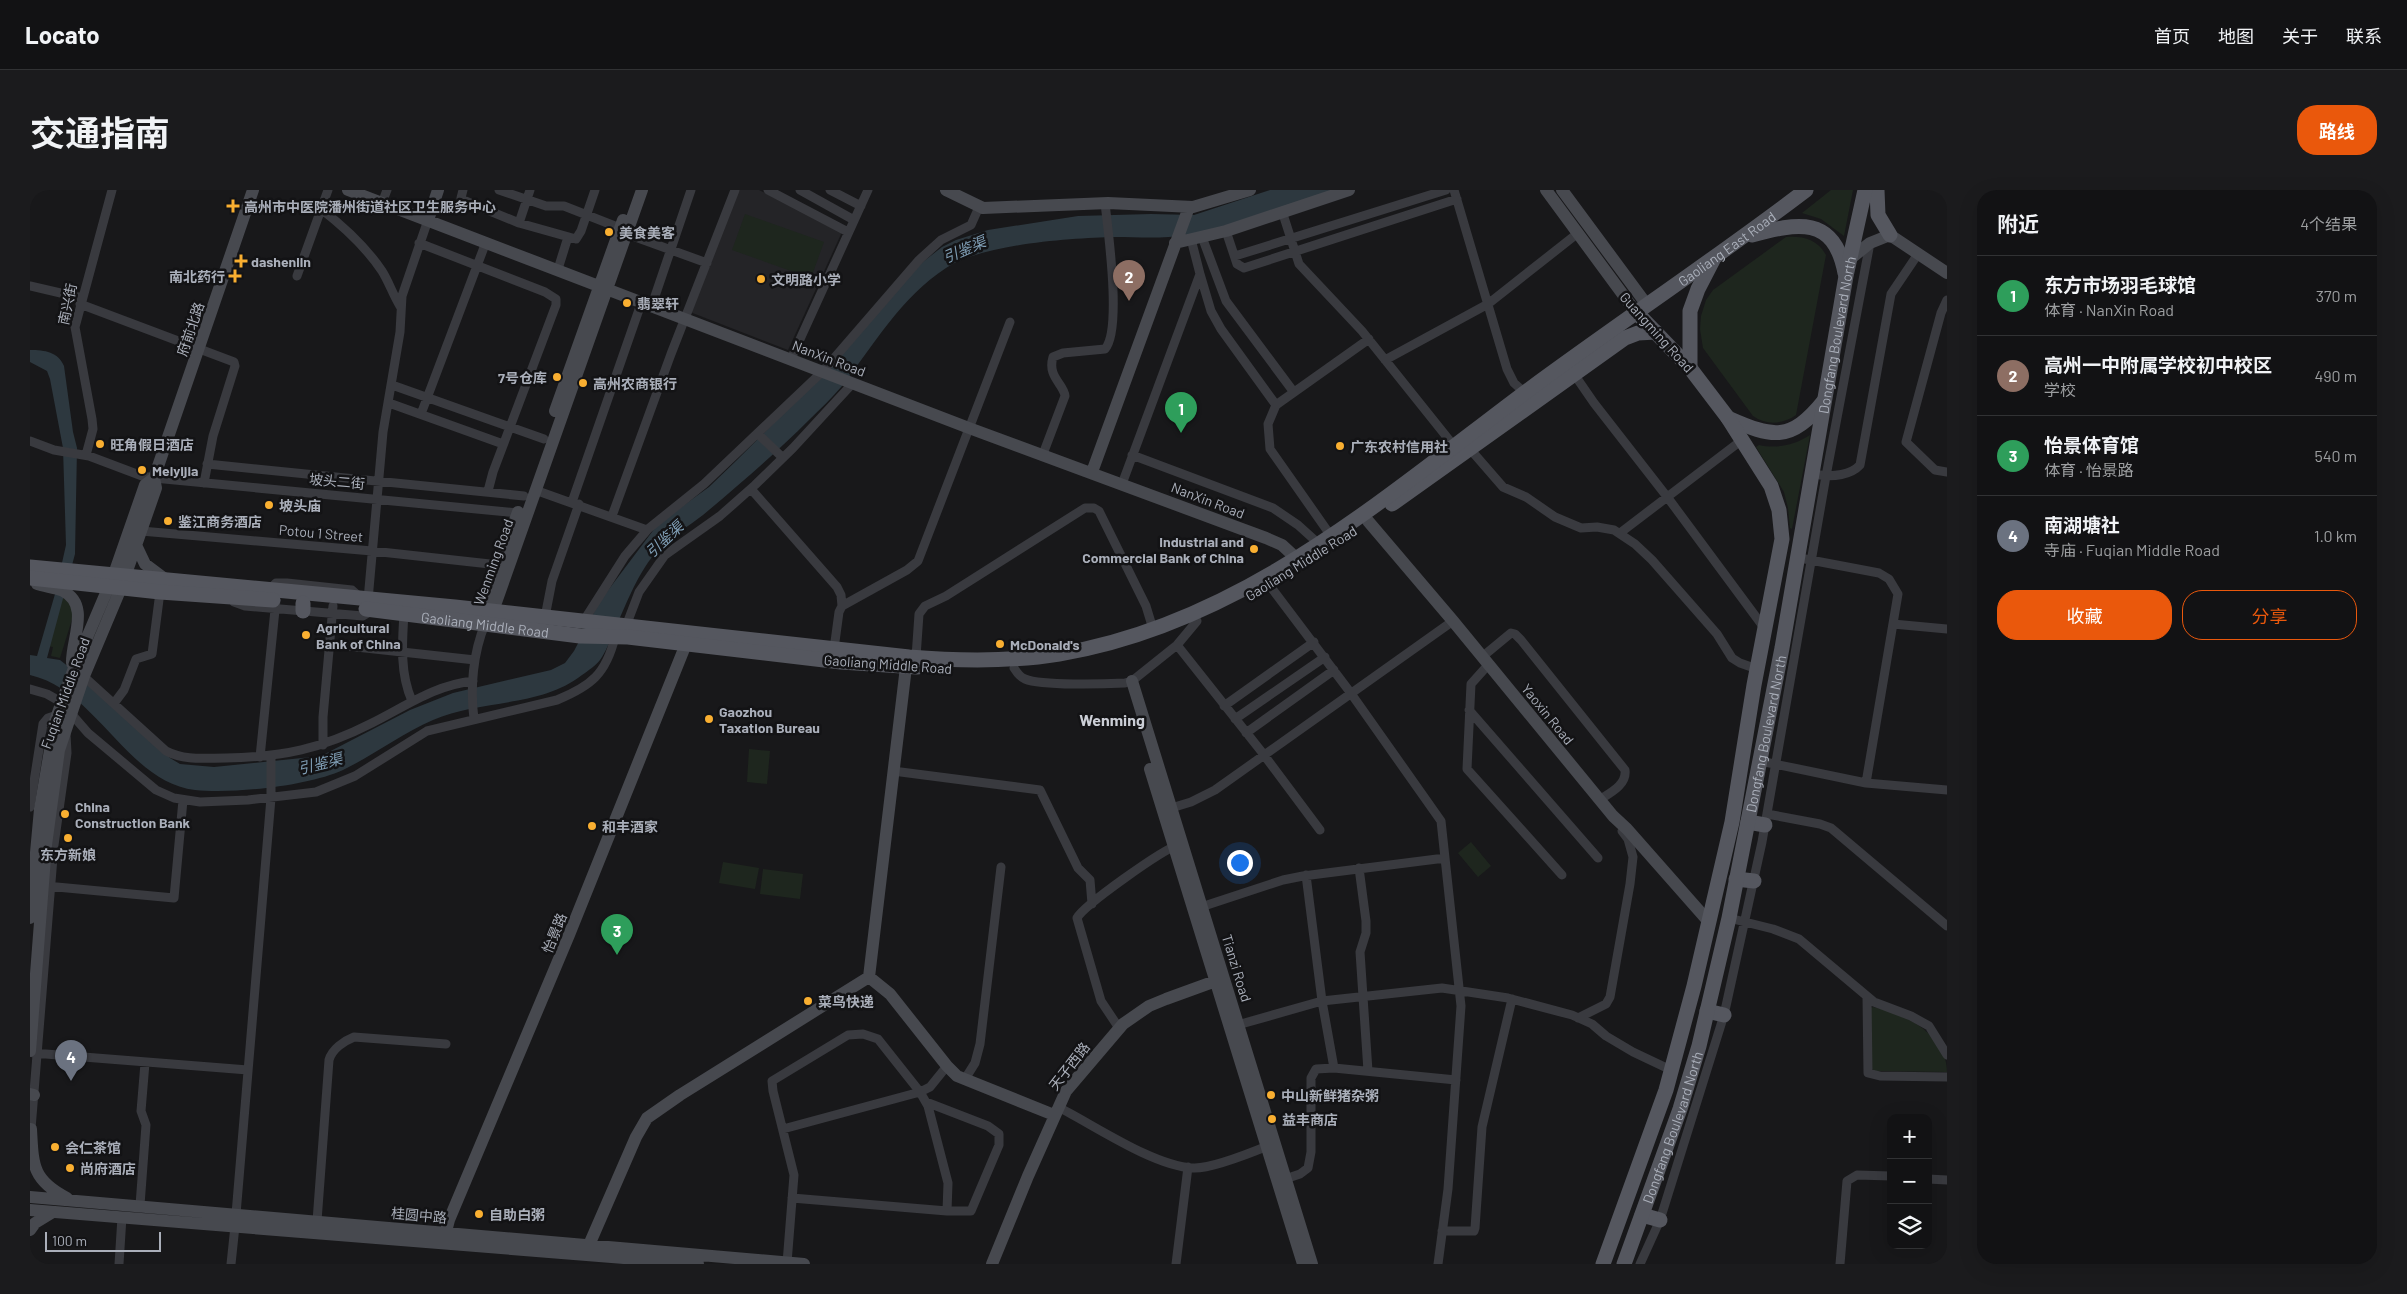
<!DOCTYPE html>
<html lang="zh">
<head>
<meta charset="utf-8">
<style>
	body { margin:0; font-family:Barlow,"Noto Sans SC",sans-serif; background:#1b1b1d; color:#f1f3f6 }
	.controls { position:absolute; right:15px; bottom:15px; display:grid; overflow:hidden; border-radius:10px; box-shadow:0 5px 20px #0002 }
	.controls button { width:45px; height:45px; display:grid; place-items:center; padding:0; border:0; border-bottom:1px solid #313234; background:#121214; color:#f1f3f6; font:25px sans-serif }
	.scale { position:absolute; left:15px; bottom:12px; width:116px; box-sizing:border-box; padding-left:5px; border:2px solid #aaafba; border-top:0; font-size:14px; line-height:18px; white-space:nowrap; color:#aaafba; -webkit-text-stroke:4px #131315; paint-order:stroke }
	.you { position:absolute; left:1209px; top:672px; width:18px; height:18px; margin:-12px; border:4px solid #fff; border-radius:50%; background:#1a73e8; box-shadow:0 0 0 8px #1a73e833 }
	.badge { display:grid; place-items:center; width:32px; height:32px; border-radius:50%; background:#ea580c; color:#fff; font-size:16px; font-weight:700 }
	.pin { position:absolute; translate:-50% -41px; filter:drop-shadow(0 1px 2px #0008) }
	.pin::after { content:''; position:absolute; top:26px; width:18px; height:15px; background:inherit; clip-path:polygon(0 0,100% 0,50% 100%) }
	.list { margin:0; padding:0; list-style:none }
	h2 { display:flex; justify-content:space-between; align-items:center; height:65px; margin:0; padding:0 20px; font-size:21px }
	h2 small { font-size:16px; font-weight:400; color:#9c9ea0 }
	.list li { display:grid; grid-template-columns:32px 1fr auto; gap:15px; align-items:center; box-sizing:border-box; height:80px; padding:0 20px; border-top:1px solid #313234 }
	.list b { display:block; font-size:19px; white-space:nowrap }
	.list p { margin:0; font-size:16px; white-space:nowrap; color:#9c9ea0 }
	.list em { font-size:16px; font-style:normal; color:#9c9ea0 }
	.actions { display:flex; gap:10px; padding:15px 20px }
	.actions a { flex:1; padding:11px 0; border:1px solid #ea580c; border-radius:20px; text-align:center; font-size:18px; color:#ea580c }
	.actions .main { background:#ea580c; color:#fff }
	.icon { flex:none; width:28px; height:28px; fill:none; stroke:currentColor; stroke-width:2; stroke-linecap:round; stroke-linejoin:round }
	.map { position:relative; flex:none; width:1917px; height:1074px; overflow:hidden; border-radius:20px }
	header { display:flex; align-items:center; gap:30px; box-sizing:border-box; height:70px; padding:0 25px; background:#121214; border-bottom:1px solid #313234 }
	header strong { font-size:24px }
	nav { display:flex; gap:28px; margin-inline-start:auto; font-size:18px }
	.intro { display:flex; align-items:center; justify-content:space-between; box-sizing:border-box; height:120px; padding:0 30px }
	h1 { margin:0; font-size:35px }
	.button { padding:12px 22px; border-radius:20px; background:#ea580c; color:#fff; font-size:18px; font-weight:700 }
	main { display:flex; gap:30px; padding:0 30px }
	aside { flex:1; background:#121214; border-radius:20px; box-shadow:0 5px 20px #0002 }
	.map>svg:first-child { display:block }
</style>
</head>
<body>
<header>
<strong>Locato</strong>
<nav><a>首页</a><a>地图</a><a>关于</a><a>联系</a></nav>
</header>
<div class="intro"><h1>交通指南</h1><a class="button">路线</a></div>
<main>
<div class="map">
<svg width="1917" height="1074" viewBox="0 0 1917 1074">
	<rect width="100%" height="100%" fill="#18181a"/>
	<path fill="#242427" d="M708,0H729L812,42L758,160L660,122Z"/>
	<path fill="#1e261e" d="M1801,0H1823L1814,46L1791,29L1772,23Z
		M715,24L794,52L781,88L702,60Z
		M1756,47C1773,46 1787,49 1796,65L1766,225C1753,234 1737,236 1723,226L1673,158L1670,139L1671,126L1676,110L1683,100Z
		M1780,245L1762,339L1760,338L1758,318L1754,302L1726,257L1729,255C1747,259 1765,255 1780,245Z
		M26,407L38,408L44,423L30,468L21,466L23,457L11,455Z
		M719,559L740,561L737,594L717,592Z
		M1441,652L1461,676L1448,687L1428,663Z
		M693,672L729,678L725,699L689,693Z
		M733,679L773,684L770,709L730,704Z
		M1843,817C1876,824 1917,845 1917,882L1844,881L1841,878V818Z"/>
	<path fill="#2d383f" d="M1240,0H1307C1258,16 1208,38 1156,45C1133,49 1108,47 1085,47C1041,48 952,54 916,78C871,107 844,155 812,196C802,208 790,219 779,230C745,264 710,294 673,325C659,336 641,346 629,359C608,381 597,413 584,441C580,450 576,462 570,470C566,475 558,481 552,485C510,518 450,509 403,530C371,544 344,565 313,580C278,596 204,604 165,600C97,592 67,500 0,485V465L7,466L25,404L36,355L33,258L20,189L17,181L0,172V160C15,160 28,162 34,176L43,242L47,258L45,364L17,468L30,470L63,496L140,568L150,574L184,577L291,566L380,520L423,503L521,480L535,473L544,461L570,411L628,334L679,297L707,270L760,217L889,75L912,57L926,50L958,40L1048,26L1121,24L1164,25Z"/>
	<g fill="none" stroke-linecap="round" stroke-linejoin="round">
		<path stroke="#393a3f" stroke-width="9" d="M433,0L431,8L433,10L489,33L546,49L551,41L565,0
			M469,0L516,16H534L590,38
			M738,0L818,42
			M770,0L824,30
			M800,0L831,16
			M1424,0L1477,179L1484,193L1495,203
			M352,13L357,0
			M291,19C313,36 336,57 352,81C359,92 363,105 370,116
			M1252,21L1269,74L1332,141L1424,256
			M489,33L500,0
			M1196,41L1207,74L1214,78L1427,9
			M597,44L677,73
			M1172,47L1196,111L1263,201
			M389,53L515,102L526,109V115L463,282L458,301
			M1205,66L1416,0
			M528,79L538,47
			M1170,84L1181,121L1191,139L1246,215
			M267,86L298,0
			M0,96L52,108
			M1917,110L1911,123L1876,252L1905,280L1917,282
			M50,114L204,172L205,176L183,246L174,293
			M622,115L661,0
			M761,169L838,0
			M1355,170L1458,114L1548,43
			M1544,184L1564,213L1638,308L1735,439
			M362,195L514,249
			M359,213L473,254
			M391,224L456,52
			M728,244L753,268
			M0,251L24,260L59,266L112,286L124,288L488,323
			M1440,259L1473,297L1496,307L1525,327L1551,338L1567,337L1584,340L1605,354L1622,370L1687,444L1702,468L1710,473L1727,479
			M1013,264L1035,206C1034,194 1017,187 1023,167L1033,163L1075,159C1092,140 1078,41 1075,13
			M56,265L63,239L62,229L45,137L82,0
			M1102,265L1243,318L1268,335L1289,354
			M177,274L494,306
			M1790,285C1803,287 1821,285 1830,275L1861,104L1888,64
			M1092,294L1170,84L1161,49
			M721,299L807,397L811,405L812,416
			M505,300L617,340
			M542,312L612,111
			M582,326L641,164L705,0
			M111,341L342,361L469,375
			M1590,343L1712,250
			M1301,346L1240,259L1238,234L1246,215L1339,149
			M1775,369L1849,383L1859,389L1868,404L1836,593
			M1240,396L1320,502L1411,631L1431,816L1418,999L1408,1074
			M239,400L246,393H257L322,400L331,408
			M338,410L353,242L370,142L372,106L398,30
			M204,412L215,416L333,426L343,420
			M374,424C372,453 370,484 382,511
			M515,427L522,391L549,314
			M553,432L595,366L618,339L674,294L793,181L889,70L911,50L941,35L949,17
			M1863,434L1917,439
			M596,436L609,402L635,365L690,326L725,295L763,258L823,193
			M299,454L445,470
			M1147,455L1231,561L1290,640
			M804,459L809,422L812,416L877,380L888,371L980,132
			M886,467L889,424L895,416L916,406L1055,318H1064L1069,321L1116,416L1123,439
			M1452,467L1481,443L1485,444L1491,450L1595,580C1597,595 1580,603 1569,610
			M1458,475L1441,494L1437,579L1532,685
			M984,478C987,483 990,487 995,489C1012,496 1075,494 1095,493L1102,491L1147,455L1167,431
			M50,483L136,561C155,571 175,568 196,568C253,567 291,559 342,533C376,516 405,495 443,491
			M0,499L17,504L31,512L58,543L126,600L144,608L170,612L218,610L286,602L325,586L397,541L527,510C561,496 576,484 585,447
			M85,512L94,500L106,469L122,464L130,402
			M1194,516L1284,452
			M1439,520L1568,668
			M444,529C440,498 443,463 455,434
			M1205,529L1295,467
			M1216,543L1304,480
			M293,555V527L303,416
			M230,567L246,410
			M1730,571L1836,593L1917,600
			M863,581L1010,600L1048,678L1060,690L1062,714
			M0,617L13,534L18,528L27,525
			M1138,619L1161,612L1185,600L1423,431
			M1737,624L1790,634L1801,638L1917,736
			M1329,678L1336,731V743L1330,762L1338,881
			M1276,685L1292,811L1304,878
			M16,696L144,708L153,610
			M1168,718L1253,690L1273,686L1415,668
			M1699,728L1743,739L1769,749L1844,812L1881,826L1899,836L1917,865
			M1837,806L1838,883L1850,886L1917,887
			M1548,828L1576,814L1580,807L1600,694L1603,667L1598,649L1592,641
			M1204,836L1292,811L1412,798L1478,808L1542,825L1562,834L1576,846L1603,862L1641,880
			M1089,838L1071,811L1047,728C1054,715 1132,660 1148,655
			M3,863L218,880
			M935,889L945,873L950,854L971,677
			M1028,917C1064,935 1123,976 1163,978C1181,979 1223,962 1240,955
			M1,939L24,655L37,563L36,544
			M753,939L890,902L900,897L917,876
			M1898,989L1917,990
			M1252,990L1270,984L1278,978L1281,962V888L1286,879L1304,878L1426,890
			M762,1008L917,1021H941L969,955V944L958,936L896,912
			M110,1015L116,935L111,921L115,873
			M206,1024L241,608V566
			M287,1031L299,870C302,859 314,851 324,847L416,854
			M1412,1041H1444L1445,1038L1452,937L1482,809
			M757,1073L764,985L743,901L742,891L818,845L833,844L848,849L890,902L898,916L918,993L917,1021
			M89,1074L92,1027
			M201,1074L205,1036
			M1146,1074L1158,977
			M1610,1074L1630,1030L1694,825L1732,652L1796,286L1840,53
			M1810,1074L1817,991L1827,985L1861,986"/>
		<path stroke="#47494f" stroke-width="12" d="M318,0L939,238L1236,348L1252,355L1266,368
			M916,0L953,18L1078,13L1163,17L1220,0
			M1516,0L1605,121
			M1532,0L1617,115
			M398,30L408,0
			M1145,53L1196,41L1319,0
			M1820,69L1840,53L1860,45L1917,83
			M525,221L593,30
			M1062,282L1159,17
			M1338,331L1423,431L1583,626L1597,639L1679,732
			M106,355L115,374L135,389
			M7,394C15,397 25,397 33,401C61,415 41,450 42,473
			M456,419L473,363L488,322
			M459,428L463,421L612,0
			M1102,491L1282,1074
			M1120,579L1273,1074
			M0,728L10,619L25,531L44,478L84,384L115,295L124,288
			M839,787L860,804L917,876L927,886L1024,925
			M0,861L16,655L29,560L54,486L91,398L111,341L126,298L124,288L223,0
			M0,904L4,905
			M1,939C3,975 2,990 37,1008
			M0,1007L774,1074
			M0,1020L668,1074
			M0,1040L5,1033L23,1022
			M414,1049L419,1030L539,745L656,454
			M559,1055L606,947L617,928L650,905L839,787L876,477
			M962,1074L998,986L1036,901L1093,834L1119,816L1136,809L1191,789"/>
		<g stroke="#55575f" stroke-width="15">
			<path d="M1847,0L1848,25L1860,45"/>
			<path d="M1722,45C1767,33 1804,25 1815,83"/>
			<path d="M1660,178V121L1668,99L1683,70"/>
			<path d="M1698,228C1743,248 1761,252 1794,211"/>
			<path d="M1362,314L1595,148L1608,143L1626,142"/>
			<path id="s1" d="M0,377L425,417L879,467C929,471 980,472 1029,464C1211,434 1354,308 1497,201C1589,133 1684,70 1776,0"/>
			<path d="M0,388L130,402L243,410"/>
			<path id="s2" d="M336,419L550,446L598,447L811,472L887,477"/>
			<path d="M273,421V413"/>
			<path d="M1718,632L1735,635"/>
			<path d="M1706,689L1724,691"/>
			<path d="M1677,821L1694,825"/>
			<path d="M1612,1025L1630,1030"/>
			<path d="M1573,1074L1636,900L1664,796L1702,632L1724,495L1752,349L1749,320L1741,296L1698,228L1660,178L1605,121"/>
			<path id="s3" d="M1594,1074L1650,919L1669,856L1699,728L1752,458L1816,86L1835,0"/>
		</g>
	</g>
	<g fill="#f9af31" stroke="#131315" stroke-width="2">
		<path d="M200.5 8.5h5v5h5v5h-5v5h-5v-5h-5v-5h5z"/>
		<circle cx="579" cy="42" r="5"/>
		<path d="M208.5 63.5h5v5h5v5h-5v5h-5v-5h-5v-5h5z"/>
		<path d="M202.5 78.5h5v5h5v5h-5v5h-5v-5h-5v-5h5z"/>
		<circle cx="731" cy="89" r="5"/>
		<circle cx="597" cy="113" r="5"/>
		<circle cx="527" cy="187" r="5"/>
		<circle cx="553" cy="193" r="5"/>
		<circle cx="70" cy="254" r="5"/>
		<circle cx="1310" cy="256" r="5"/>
		<circle cx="112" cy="280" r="5"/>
		<circle cx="239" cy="315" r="5"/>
		<circle cx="138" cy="331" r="5"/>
		<circle cx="1224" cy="359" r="5"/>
		<circle cx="276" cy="445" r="5"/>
		<circle cx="970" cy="454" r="5"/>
		<circle cx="679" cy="529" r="5"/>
		<circle cx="35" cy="624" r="5"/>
		<circle cx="562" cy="636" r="5"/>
		<circle cx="38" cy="648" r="5"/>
		<circle cx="778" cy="811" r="5"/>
		<circle cx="1241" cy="905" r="5"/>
		<circle cx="1242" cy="929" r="5"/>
		<circle cx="25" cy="957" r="5"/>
		<circle cx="40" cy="978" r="5"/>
		<circle cx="449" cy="1024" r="5"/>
	</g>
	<g text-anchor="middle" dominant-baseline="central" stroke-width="5" stroke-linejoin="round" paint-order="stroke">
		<g font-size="14" font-weight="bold" fill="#aaafba" stroke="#131315" text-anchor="start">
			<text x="214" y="16">高州市中医院潘州街道社区卫生服务中心</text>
			<text x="589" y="42">美食美客</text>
			<text x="221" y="71">dashenlin</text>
			<text x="195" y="86" text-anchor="end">南北药行</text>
			<text x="741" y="89">文明路小学</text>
			<text x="607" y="113">翡翠轩</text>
			<text x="517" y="187" text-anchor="end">7号仓库</text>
			<text x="563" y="193">高州农商银行</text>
			<text x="80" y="254">旺角假日酒店</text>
			<text x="1320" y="256">广东农村信用社</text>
			<text x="122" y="280">Meiyijia</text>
			<text x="249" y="315">坡头庙</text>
			<text x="148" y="331">鉴江商务酒店</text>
			<text x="1214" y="351" text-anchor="end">Industrial and<tspan x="1214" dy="16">Commercial Bank of China</tspan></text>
			<text x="286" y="437">Agricultural<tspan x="286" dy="16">Bank of China</tspan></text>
			<text x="980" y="454">McDonald's</text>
			<text x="689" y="521">Gaozhou<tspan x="689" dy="16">Taxation Bureau</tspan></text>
			<text x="45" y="616">China<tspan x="45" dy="16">Construction Bank</tspan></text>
			<text x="572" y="636">和丰酒家</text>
			<text x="38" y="664" text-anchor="middle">东方新娘</text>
			<text x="788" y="811">菜鸟快递</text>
			<text x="1251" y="905">中山新鲜猪杂粥</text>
			<text x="1252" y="929">益丰商店</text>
			<text x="35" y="957">会仁茶馆</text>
			<text x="50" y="978">尚府酒店</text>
			<text x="459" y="1024">自助白粥</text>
		</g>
		<g font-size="14" fill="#aaafba" stroke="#131315">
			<text stroke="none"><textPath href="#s1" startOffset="1822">Gaoliang East Road</textPath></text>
			<text transform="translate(37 114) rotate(-78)">南兴街</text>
			<text transform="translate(160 139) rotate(-71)">府前北路</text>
			<text transform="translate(1627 142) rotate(48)">Guangming Road</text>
			<text stroke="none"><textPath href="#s3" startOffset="955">Dongfang Boulevard North</textPath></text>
			<text transform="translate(799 168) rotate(21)">NanXin Road</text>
			<text transform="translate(307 291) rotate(5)">坡头二街</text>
			<text transform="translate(1178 310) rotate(21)">NanXin Road</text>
			<text transform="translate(291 343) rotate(5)">Potou 1 Street</text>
			<text transform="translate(463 372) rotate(-70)">Wenming Road</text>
			<text transform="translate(1271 373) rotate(-32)">Gaoliang Middle Road</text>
			<text stroke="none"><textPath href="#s2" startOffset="120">Gaoliang Middle Road</textPath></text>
			<text transform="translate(858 474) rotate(4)">Gaoliang Middle Road</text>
			<text transform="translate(35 503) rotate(-70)">Fuqian Middle Road</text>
			<text transform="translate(1518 524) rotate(51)">Yaoxin Road</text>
			<text stroke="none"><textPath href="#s3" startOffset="550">Dongfang Boulevard North</textPath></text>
			<text transform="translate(524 743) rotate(-68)">怡景路</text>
			<text transform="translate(1207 778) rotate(73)">Tianzi Road</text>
			<text transform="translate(1039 876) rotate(-52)">天子西路</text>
			<text stroke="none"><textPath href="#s3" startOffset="145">Dongfang Boulevard North</textPath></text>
			<text transform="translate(389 1025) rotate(5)">桂圆中路</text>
		</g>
		<g font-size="15" font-style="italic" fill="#809fb6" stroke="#131315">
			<text transform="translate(934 59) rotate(-23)">引鉴渠</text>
			<text transform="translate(634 349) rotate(-43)">引鉴渠</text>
			<text transform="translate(290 573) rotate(-14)">引鉴渠</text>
		</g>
		<g font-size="16" font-weight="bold" fill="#cbced6" stroke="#131315">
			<text x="1082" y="529">Wenming</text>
		</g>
	</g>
</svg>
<div class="controls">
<button>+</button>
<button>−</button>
<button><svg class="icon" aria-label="layers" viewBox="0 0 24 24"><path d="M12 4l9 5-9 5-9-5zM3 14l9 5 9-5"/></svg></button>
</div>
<div class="scale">100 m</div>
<div class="you"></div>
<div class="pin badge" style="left:1151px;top:243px;background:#2e9e5b">1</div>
<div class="pin badge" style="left:1099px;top:111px;background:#8d6e63">2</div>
<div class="pin badge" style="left:587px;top:765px;background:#2e9e5b">3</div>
<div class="pin badge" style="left:41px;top:891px;background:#6b7280">4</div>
</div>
<aside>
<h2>附近<small>4个结果</small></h2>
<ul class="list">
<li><span class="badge" style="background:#2e9e5b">1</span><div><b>东方市场羽毛球馆</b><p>体育 · NanXin Road</p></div><em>370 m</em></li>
<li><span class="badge" style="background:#8d6e63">2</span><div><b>高州一中附属学校初中校区</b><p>学校</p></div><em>490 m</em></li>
<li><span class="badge" style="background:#2e9e5b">3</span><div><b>怡景体育馆</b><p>体育 · 怡景路</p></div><em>540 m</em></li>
<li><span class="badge" style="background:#6b7280">4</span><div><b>南湖塘社</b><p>寺庙 · Fuqian Middle Road</p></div><em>1.0 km</em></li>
</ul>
<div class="actions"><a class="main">收藏</a><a>分享</a></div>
</aside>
</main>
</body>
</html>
